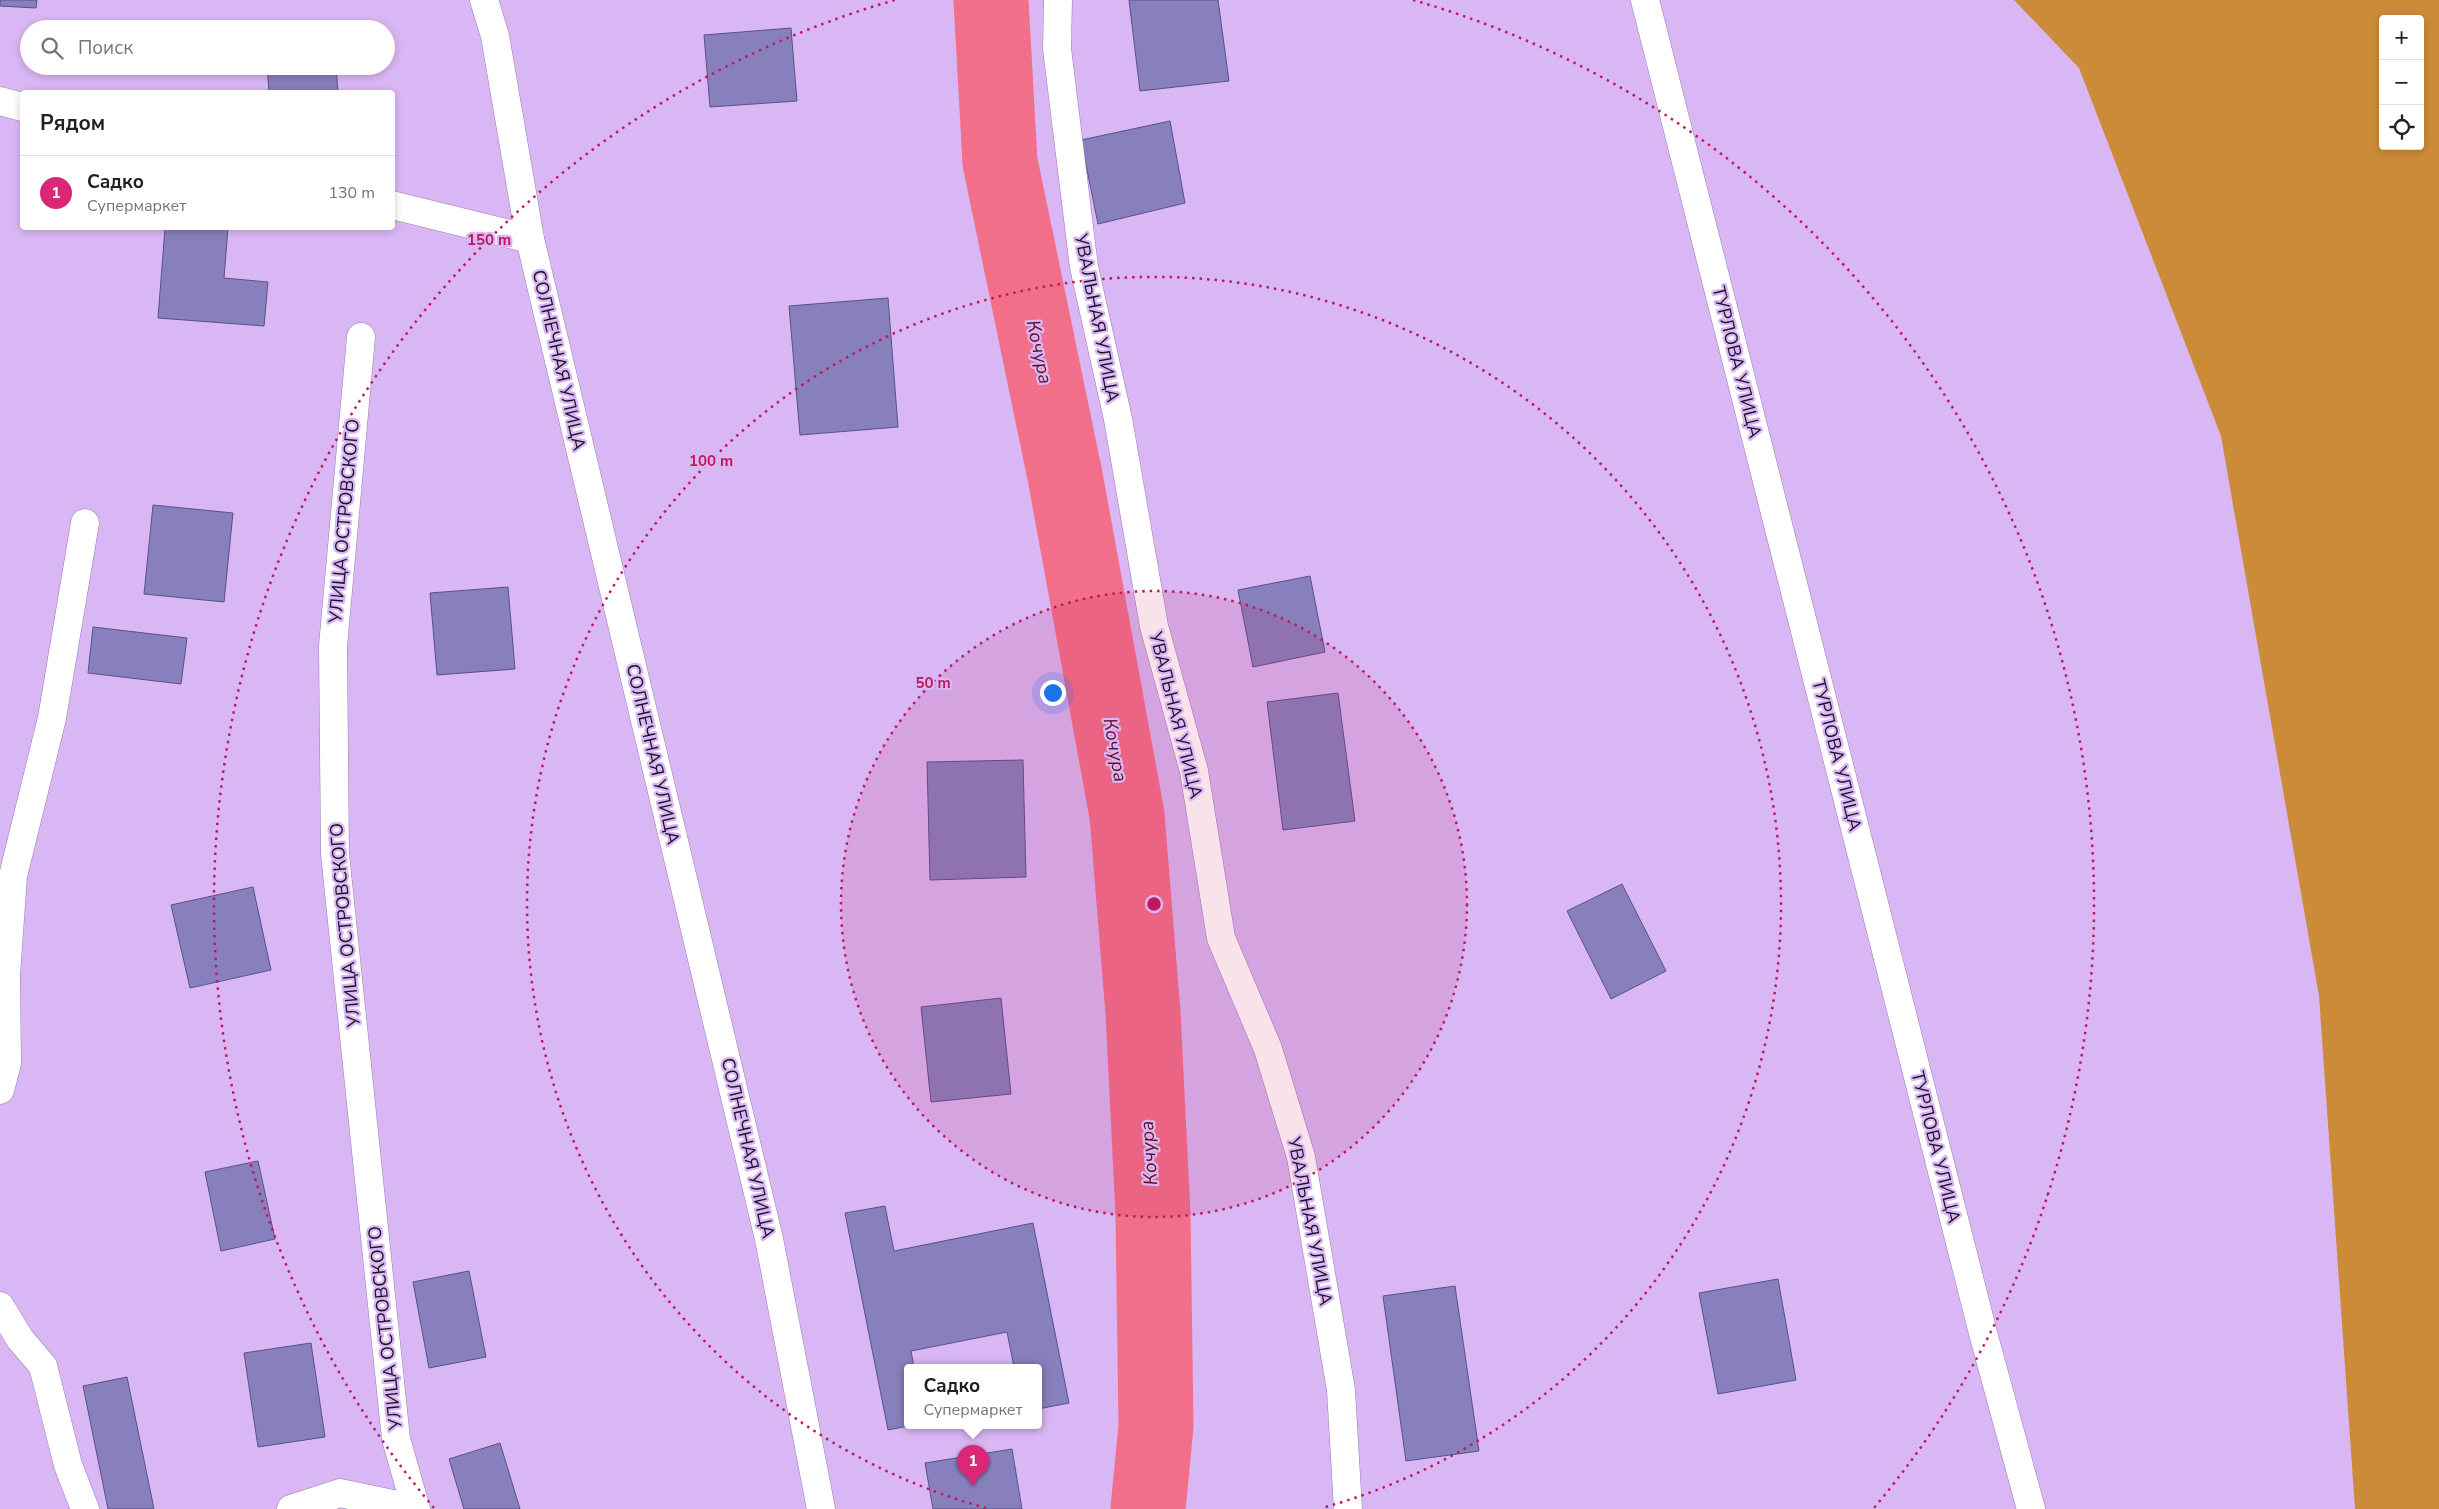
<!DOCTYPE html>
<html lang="ru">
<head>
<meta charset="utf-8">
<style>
	body { margin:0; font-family:"Nunito Sans",sans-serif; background:#f6f6f6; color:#202124 }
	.controls { position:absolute; right:15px; top:15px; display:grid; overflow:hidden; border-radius:5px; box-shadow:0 2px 8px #0003 }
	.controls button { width:45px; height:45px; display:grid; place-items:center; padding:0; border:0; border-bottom:1px solid #e0e0e0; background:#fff; color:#202124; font:25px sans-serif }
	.you { position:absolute; left:1052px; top:692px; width:18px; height:18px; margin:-12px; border:4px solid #fff; border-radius:50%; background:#1a73e8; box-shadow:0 0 0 8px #1a73e833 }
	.badge { display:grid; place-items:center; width:32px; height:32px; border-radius:50%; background:#db2777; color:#fff; font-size:16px; font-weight:700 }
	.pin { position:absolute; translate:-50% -41px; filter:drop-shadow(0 1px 2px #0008) }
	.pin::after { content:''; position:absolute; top:26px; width:18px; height:15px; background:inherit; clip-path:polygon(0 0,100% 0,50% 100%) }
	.popup { position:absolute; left:904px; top:1364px; width:138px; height:65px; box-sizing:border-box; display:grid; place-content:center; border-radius:5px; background:#fff; filter:drop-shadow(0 1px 4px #0005); font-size:16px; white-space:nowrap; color:#757577 }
	.popup b { font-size:19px; color:#202124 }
	.popup::after { content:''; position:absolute; left:50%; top:100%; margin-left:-10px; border:10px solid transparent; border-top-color:#fff }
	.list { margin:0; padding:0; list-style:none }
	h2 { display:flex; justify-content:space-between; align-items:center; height:65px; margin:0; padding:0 20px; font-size:21px }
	h2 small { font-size:16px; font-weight:400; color:#757577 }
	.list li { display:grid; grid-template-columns:32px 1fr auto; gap:15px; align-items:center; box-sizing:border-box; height:75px; padding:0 20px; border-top:1px solid #e0e0e0 }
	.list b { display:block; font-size:19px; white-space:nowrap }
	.list p { margin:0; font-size:16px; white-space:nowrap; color:#757577 }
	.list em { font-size:16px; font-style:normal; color:#757577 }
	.icon { flex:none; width:28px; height:28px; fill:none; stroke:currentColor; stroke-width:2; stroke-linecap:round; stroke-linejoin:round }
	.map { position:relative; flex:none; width:2439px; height:1509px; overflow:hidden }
	.search { position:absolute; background:#fff; box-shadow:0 2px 8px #0003; left:20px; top:20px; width:375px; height:55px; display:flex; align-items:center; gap:12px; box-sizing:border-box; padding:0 18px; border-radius:28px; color:#757577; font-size:19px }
	.panel { position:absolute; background:#fff; box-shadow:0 2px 8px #0003; left:20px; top:90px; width:375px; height:140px; border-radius:5px }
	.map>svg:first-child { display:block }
</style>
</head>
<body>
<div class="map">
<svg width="2439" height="1509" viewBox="0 0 2439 1509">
	<rect width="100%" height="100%" fill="#d9b7f4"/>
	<path fill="#cc8b39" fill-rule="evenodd" d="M2014,0H2439V1509H2355L2319,996L2221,436L2079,68ZM2383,19H2420V146H2383Z"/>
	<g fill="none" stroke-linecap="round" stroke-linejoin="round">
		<path stroke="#f26f8a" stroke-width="75" d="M991,0L1000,162L1065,476L1127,815L1143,1013L1153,1214L1156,1426L1148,1509"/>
	</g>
	<path fill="#8880bd" stroke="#595089" d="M0,0H37L36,8L0,6Z
		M1129,0H1218L1229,81L1140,91Z
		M791,28L797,101L710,107L704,35Z
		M267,66H336L338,92H269Z
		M1170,121L1185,203L1098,224L1081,140Z
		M165,228H228L224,278L268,282L264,326L158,318Z
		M888,298L898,427L800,435L789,306Z
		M153,505L233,513L224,602L144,594Z
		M1310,576L1325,652L1253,667L1238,590Z
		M508,587L515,669L437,675L430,593Z
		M93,627L187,638L181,684L88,673Z
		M1338,693L1355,821L1283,830L1267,702Z
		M1023,760L1026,877L930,880L927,762Z
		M1622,884L1666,971L1611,999L1567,911Z
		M253,887L271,970L190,988L171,905Z
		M1001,998L1011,1094L931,1102L921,1007Z
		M258,1161L275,1239L221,1251L205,1172Z
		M885,1206L894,1251L1033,1223L1069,1403L1038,1409V1367H1014L1007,1332L911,1351L914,1367H908V1425H913L888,1430L845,1213Z
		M469,1271L486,1357L429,1368L413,1282Z
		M1778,1279L1796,1380L1718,1394L1699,1293Z
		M1455,1286L1479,1451L1406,1461L1383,1296Z
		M311,1343L325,1437L258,1447L244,1353Z
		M127,1377L154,1509H108L83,1386Z
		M500,1443L520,1509H464L449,1459Z
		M1012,1449L1022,1509H933L925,1463Z"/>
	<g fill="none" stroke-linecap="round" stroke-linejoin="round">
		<g stroke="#9b7bb5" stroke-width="29">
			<path id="street" d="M1058,0L1057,49L1084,267L1118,419L1154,626L1194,771L1221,938L1268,1049L1301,1157L1341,1390L1348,1509
				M1645,0L1983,1333L2031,1509
				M0,101L22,107
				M392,205L530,239
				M0,1090L7,1063L6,975L13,876L52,718L85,523
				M0,1306L20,1339L43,1366L68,1465L85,1509
				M291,1509L340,1493L416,1509L396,1439L335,854L333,646L361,337"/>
		</g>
		<g stroke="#9b7bb5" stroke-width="29">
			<path id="primary" d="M484,0L495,36L530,239L769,1239L821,1509"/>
		</g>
		<use href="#street" stroke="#fff" stroke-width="28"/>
		<use href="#primary" stroke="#fff" stroke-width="28"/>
	</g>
	<circle cx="1154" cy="904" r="313" fill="#c2185b" fill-opacity=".12"/>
	<g fill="none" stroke="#c2185b" stroke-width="2.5" stroke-dasharray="2.5 5">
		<circle cx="1154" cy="904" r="313"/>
		<path d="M986 1508A627 627 0 1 1 1322 1508"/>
		<path d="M434 1508A940 940 0 0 1 895 0M1413 0A940 940 0 0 1 1874 1508"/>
	</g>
	<g text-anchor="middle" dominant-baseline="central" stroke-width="4.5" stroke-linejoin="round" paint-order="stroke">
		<g font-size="18" fill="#1d1026" stroke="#d9b7f4">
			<text transform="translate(1097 318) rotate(79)">УВАЛЬНАЯ УЛИЦА</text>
			<text transform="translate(559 360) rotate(77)">СОЛНЕЧНАЯ УЛИЦА</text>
			<text transform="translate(1737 362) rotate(76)">ТУРЛОВА УЛИЦА</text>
			<text transform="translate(344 521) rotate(-85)">УЛИЦА ОСТРОВСКОГО</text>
			<text transform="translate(1176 715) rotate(76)">УВАЛЬНАЯ УЛИЦА</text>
			<text transform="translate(653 754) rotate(77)">СОЛНЕЧНАЯ УЛИЦА</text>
			<text transform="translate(1837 755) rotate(76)">ТУРЛОВА УЛИЦА</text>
			<text transform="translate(345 925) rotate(-95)">УЛИЦА ОСТРОВСКОГО</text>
			<text transform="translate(1936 1147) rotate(76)">ТУРЛОВА УЛИЦА</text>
			<text transform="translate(748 1148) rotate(77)">СОЛНЕЧНАЯ УЛИЦА</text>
			<text transform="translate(1310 1221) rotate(79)">УВАЛЬНАЯ УЛИЦА</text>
			<text transform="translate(385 1328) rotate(-96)">УЛИЦА ОСТРОВСКОГО</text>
		</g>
		<g font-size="19" font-style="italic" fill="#610e27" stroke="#d9b7f4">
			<text transform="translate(1039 352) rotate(78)">Кочура</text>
			<text transform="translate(1115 750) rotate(80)">Кочура</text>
			<text transform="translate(1149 1153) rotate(-94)">Кочура</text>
		</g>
	</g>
	<circle cx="1154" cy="904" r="8" fill="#c2185b" stroke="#d9b7f4" stroke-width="2.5"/>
	<g font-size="15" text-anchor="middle" font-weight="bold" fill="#c2185b" stroke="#d9b7f4" stroke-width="4.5" stroke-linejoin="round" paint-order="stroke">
		<text x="489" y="245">150 m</text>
		<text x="711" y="466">100 m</text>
		<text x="933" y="688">50 m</text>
	</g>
</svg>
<div class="controls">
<button>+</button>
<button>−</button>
<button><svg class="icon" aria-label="locate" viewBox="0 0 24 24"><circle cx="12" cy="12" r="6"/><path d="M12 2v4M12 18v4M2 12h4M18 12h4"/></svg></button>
</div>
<div class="you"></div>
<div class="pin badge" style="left:973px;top:1486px">1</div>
<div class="popup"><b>Садко</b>Супермаркет</div>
<div class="search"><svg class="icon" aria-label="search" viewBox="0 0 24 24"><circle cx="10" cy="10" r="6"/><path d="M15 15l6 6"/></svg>Поиск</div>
<section class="panel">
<h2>Рядом<small></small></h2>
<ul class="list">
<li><span class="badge">1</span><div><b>Садко</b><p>Супермаркет</p></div><em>130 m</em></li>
</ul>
</section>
</div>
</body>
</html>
